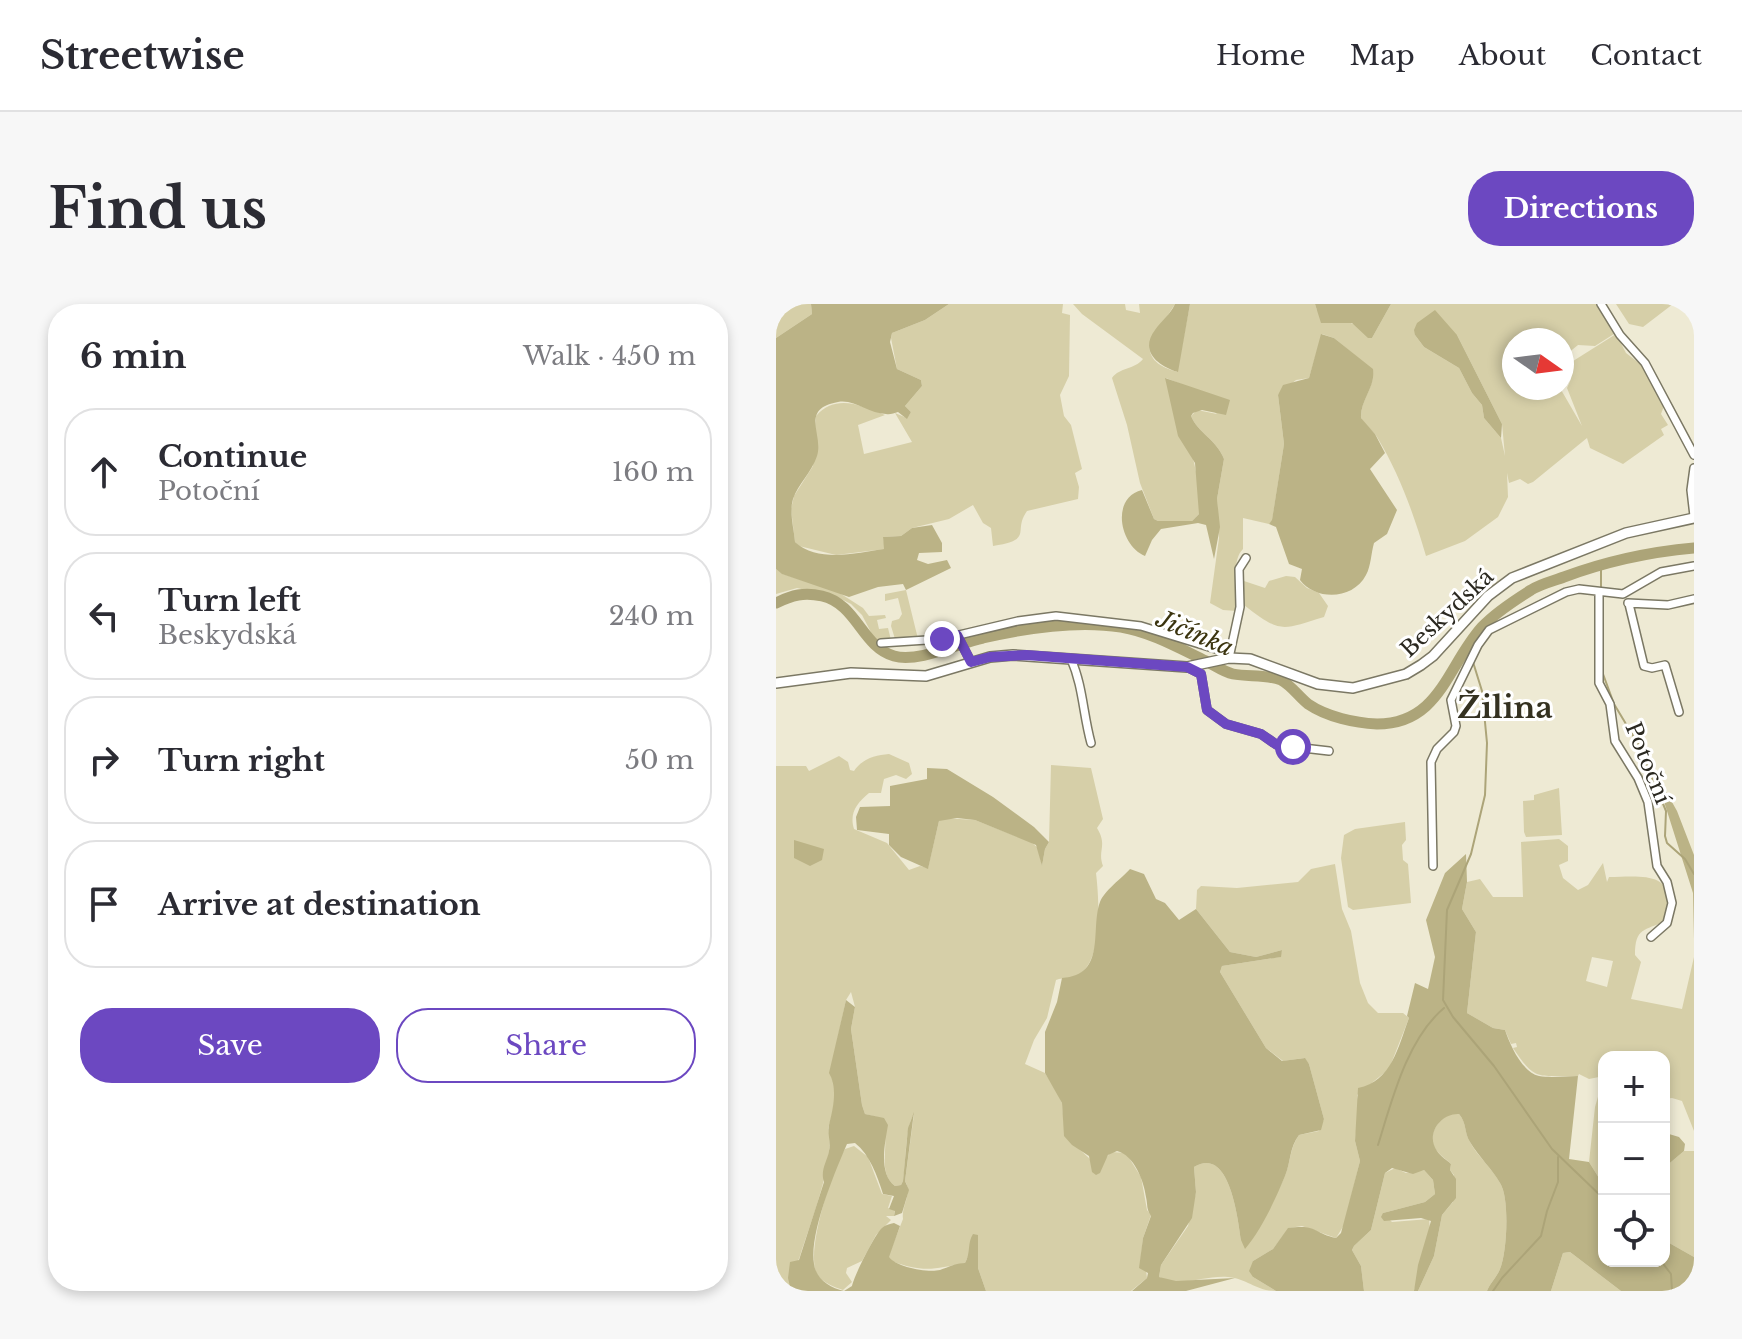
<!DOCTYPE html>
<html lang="en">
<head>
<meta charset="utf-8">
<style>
	body { margin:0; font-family:"Libre Baskerville",serif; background:#f7f7f7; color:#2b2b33 }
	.controls { position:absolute; right:24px; bottom:24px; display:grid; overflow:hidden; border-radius:16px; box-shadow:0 4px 12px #0003 }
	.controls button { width:72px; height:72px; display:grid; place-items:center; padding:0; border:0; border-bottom:2px solid #e1e1e2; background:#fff; color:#2b2b33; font:40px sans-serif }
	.compass { position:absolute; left:726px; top:24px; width:72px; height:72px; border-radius:50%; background:#fff; box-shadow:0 4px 12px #0003; rotate:104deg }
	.stop { position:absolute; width:24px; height:24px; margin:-18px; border:6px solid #6c48c1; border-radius:50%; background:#fff }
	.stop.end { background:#6c48c1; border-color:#fff; box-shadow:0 2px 8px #0008 }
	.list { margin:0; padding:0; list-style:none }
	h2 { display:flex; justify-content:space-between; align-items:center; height:104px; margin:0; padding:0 32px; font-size:34px }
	h2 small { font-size:26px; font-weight:400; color:#7c7c81 }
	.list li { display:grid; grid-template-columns:52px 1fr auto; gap:24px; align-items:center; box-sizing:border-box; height:128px; margin:0 16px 16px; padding:0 16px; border:2px solid #e1e1e2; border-radius:32px }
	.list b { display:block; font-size:30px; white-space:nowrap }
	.list p { margin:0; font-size:26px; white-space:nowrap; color:#7c7c81 }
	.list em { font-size:26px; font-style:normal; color:#7c7c81 }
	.actions { display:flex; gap:16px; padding:24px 32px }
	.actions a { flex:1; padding:18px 0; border:2px solid #6c48c1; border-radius:32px; text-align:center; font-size:28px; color:#6c48c1 }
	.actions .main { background:#6c48c1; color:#fff }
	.icon { flex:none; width:44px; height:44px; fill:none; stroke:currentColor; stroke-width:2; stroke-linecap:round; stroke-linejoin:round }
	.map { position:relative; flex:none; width:918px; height:987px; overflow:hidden; border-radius:32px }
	header { display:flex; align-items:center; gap:48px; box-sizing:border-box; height:112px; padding:0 40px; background:#fff; border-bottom:2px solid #e1e1e2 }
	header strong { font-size:38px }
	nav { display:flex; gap:44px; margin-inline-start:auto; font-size:28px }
	.intro { display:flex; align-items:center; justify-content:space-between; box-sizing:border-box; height:192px; padding:0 48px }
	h1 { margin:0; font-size:56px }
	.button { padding:20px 36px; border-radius:32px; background:#6c48c1; color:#fff; font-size:28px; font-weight:700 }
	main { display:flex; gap:48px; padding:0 48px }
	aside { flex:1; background:#fff; border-radius:32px; box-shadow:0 4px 12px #0003 }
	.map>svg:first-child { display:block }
</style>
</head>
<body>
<header>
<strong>Streetwise</strong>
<nav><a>Home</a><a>Map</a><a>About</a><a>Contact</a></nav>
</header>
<div class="intro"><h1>Find us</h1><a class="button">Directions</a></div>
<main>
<aside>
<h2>6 min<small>Walk · 450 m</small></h2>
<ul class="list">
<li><svg class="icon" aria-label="ahead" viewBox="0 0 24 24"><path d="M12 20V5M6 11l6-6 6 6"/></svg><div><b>Continue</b><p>Potoční</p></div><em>160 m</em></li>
<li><svg class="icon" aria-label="left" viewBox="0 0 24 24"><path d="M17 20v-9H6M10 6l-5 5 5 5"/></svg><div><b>Turn left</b><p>Beskydská</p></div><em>240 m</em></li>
<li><svg class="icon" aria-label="right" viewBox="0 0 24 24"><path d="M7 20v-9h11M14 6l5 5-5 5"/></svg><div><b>Turn right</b></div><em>50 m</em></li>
<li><svg class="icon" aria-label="arrive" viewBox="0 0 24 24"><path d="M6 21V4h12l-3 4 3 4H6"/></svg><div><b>Arrive at destination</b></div></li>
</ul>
<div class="actions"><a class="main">Save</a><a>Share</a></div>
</aside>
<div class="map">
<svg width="918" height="987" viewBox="0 0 918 987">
	<rect width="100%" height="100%" fill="#eeead4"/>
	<path fill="#d6cfa8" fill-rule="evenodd" d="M0,0H35L36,10L0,34Z
		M173,0H287L286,9L294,11L293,72L284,91L288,112L295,121L306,165L299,169L303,183L302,195L251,207C236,228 259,235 217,242L215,224L207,219L197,201L173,215L136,224L125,232L107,233L109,245L60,251L23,242L19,238L15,205L18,192L37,162L40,112C61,89 85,102 109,111L82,121L88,150L136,138L119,109L131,114L135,108L129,102L146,82L145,76L121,65L115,34L116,29L149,16Z
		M297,0H349L350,6L364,9L363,0H399L373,41C374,59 387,63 401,68L414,0H539L541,6L580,21L596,34L615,0H820L837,25L838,30L819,42L802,41L786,54V36H738V84H784L806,122L791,84L795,75L789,77L786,64L840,30L850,49L867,62L882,85L888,102L885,110L892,121L885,125L888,131L847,160L814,144L811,134L757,178L752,180L744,175L733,179L731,169L732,193L722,213L689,237L650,252C638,211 624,171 601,133C597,126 589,122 585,114C584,96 599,83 597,66L558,34L546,30L533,74L520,76L502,91L508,140L496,217L493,220L467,214V245C453,259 465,288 461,307L447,306L434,299L443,234L441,195L448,155C441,136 422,129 415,112L421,106L441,110L405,80L390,74C404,118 427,164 423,210L416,217H382L378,215L364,179L351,121L336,74C344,63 358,66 367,55L306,10ZM639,31H681L726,120L729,152L725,134L708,114L706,101L696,89L683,64L648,43Z
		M840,0H897L867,23L853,20Z
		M0,265L7,270L62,288L87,304L93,312L109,311L110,314L101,316L103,325L112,324L115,336L100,338L86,311L75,300L61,293L21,284L0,290Z
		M510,272L519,273L531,284L543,289L552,302L548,313C505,326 505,330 468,301L465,276L489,284L493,277Z
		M130,286L142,335H119L115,322L116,317L123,315L126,310L122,294L109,297V290Z
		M113,450L133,459L136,470L130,475L120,471L108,475L105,489H93C81,499 73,509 78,525L111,539L133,566L144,562L152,564L163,517L167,514L199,516L255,538L262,544L266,562L269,545L273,538L275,461L315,464L327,515L321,524C332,542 321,546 327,562L320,569C323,594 327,653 305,669C297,675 288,673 280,676L271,714L258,736L249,760L269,769L281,788L286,799L289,832L314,855L330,854L335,848L350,849L365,873L371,906L375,911L367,934L364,963L370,966L371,974L355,987H210L202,964V931L189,959C158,965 148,969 115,957L112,953L114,948L127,915C125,901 137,890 129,877L138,810C129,822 130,860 127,877L125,881L119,882C103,871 111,847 109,832C108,826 104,818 101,813L89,810L86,801L75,725L79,703L75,688L70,696L54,769C62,784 58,809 52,824C60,855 34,920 24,952C20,962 14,975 15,987H0V462H30L33,467L63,452L72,458L74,466L78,467C86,455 99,451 113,450Z
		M783,484L786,531L750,533L748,528L747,497L758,496V491Z
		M629,518L630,536L626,541L627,556L632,560L635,599L577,606L572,603L565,554L568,531L579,525Z
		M783,535L792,542V557L783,561L787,574L802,586L812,581L827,559L831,578L833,573C869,572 904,567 889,617C869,627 859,623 859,651L865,658L855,695L906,705L918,653V827L906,797L896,794L888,795V753H828V882L813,858L819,803L828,772L813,775L803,770L802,772C760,771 760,778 737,744L741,743L740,739L735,740L729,726L717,724L691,709L700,628L686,605L691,578L704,575L717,593H747L745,538ZM816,653L837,657L831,683L810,677Z
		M559,560L566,605L575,627L584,679L592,699L602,709H627L633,714L613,765L581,791L583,800L579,837L584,857L568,921L560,934L526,922L513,924L497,945L477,957V973L500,987C480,987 472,975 452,973C429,971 405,984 383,973L385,961L412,922L420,888L418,863C454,841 462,916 465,936L477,933C488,913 499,894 508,874C515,859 513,845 523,831L543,827L548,815L533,760L528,754L507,757L490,744L444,668L446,662L504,653L506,646L480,653L454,648L420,605L421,586L425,582L461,584L522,578L535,565Z
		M677,809L683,810C691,819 688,828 694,838C702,853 716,864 724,879C734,894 731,949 724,965C721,973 714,979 711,987H642L658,952L666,911L677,898L678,871L674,866L675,860C671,856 664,851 660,846C650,832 663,813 677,809Z
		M78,842L92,853L106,890L116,892L112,904L119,906L118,912H110L115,916L100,931L86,957L71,964L70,969L76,978L67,986C58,983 47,979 41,970C29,949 56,865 69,845Z
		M908,847H918V953L888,936V864Z
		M619,864L630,869L648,866L657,876L659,890L649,898L607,909L616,918L653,915L654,926L638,987H588L585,962L576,946L578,942L595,926L609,869Z
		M794,948L845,987H775L787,949Z"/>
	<path fill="#bbb386" d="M35,0H173L149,16L116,29L114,38L121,65L145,76L146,82L129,102L135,108L131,115L122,108C118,109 114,111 110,110C93,110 79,95 62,98C23,105 48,131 41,152C36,168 22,180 17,195C13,208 18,225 19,238C42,259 81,249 108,245L107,233L125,232L136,224L156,221L166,239V248L143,249L141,256L152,260L171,256L175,264L130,286L127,280L102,283L73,293L6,270L0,265V34L36,10Z
		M399,0H414L402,68C382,62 363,47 379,26C385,17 394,11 399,0Z
		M539,0H615L596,34H592L576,19H545Z
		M659,6L681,31L726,120L725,134L708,114L706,101L696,89L683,64L648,43L639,31L638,26L641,19Z
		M545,30L558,34L597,65C600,83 584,96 585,114L599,130L609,149L594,165L621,206L611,230L598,239C595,249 595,262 590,271C577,296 540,297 524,276L526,265L513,260L500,223L493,220L496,216L508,140L502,91L507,81L533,74Z
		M389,74L454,96L450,111L426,106L417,109L415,112C422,129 441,136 448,155L441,195L444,223L438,255L430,221L422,219L385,225L376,236L369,252C344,242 334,194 366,186L378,215L382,217H416L423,210L419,159L402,132Z
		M151,464L171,465L217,493L258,523L273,538L269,545L266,562L260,541L199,516L181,514L163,517L152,565L125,553L113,541V530L81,526L80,513L84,503L114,502V482L151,475Z
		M878,466L901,507L918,551V635L917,589Z
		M18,536L48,545L46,556L34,562L18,554Z
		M690,550L691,578L686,605L700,628L691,709L717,724L729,726C734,741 746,768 763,772C775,774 790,772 802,772L793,855L813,858L828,882V957H888V936L918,953V987H845L794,948L787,949L775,987H711C714,979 721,973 724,965C731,949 734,894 724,879C716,865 703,853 694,838C688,829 691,819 683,810C665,809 649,830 661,847C664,852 671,856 675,860L674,866L680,875V894L666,911L658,952L642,987H638L642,961L655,917L645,914L608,917L605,913L607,909L649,898L659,890L657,876L648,866L637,870L616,864L609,869L595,926L578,942L576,946L585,962L588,987H500L477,973L473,967L477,957L497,945L512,924C543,920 536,929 560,934L565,929L584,857L579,837L582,784C616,777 622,743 633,714L631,712L639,679L652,685L659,653L650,616L669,569Z
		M354,565L368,570L380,595L389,599L403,616L420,605L454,648L480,653L506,646L505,653L446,662L444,668L490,744L506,757L529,754L533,760L548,815L545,826L523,831C513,844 515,858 509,872C499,896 486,925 469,945L465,936C462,916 454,841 418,863L420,888L416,914L385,961L383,973L400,977L459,974L410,987H356L371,974L372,969L363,964L367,934L375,912C370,904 372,902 370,893C368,877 358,851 341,847L332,851L324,869L320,871L316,868L313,852L296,841L288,832L286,799L269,769V728L281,698L286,674C331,671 314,625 324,598C328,587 346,574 354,565Z
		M70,696L79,703L75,725L86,801L89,810L108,814L112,821C109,839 102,869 119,882L125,881L127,877L132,824L138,808L129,877L133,886L126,909L118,912L119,907L113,905L118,892L107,890C101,871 94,851 79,839L71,840C59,868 33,929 38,960C40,975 54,984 68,987H15L12,974L14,958L23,956L48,878C44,866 51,858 53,847C55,838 51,828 53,821C57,805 62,784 53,769Z
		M893,830L903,833L909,840L908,847L888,864V842Z
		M118,919L124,922L113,953C120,963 151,969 164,966C173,963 179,959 189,959C195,949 191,939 197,930L202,931V964L210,987H68L76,982C78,972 99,930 106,924C109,921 114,920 118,919Z"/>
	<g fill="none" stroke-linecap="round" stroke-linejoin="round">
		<path stroke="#aca478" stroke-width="2" d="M825,259V283
			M690,343L694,353
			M697,358L706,387L711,439L709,491L695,550L671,606L667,696L677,713L718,762L776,845L828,895
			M827,370L838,400L862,440L890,507L889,532L891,539L909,555L918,570
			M602,841C616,796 631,735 668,704
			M885,957L895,970L896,987
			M717,987L726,974L765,932L771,907L782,878V853"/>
		<path stroke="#aca478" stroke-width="11" d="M0,299C16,291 28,288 46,292C81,300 86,343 118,352C142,359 183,339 207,334C250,324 301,316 345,323C375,328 403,344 430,357C438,361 448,368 457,370C472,373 490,370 505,376C516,382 522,392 532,400C551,413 579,419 601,420C664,420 671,362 706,323C719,309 739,296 755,286C764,280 777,277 788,273C831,257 873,248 918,244"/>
		<g stroke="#7b7864" stroke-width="10">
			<path id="minor" d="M825,0L844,31L869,59L918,151
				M918,164L915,186L918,212
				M823,289V379L834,400L839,437L862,474L872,498L881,562L891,578L896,599L891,619L875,633
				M852,299L892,301L918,295
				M853,300L868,362L876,364L889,361L903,408
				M181,331L195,358
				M105,339L166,335L242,317L280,312L365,322L443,346L453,354
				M453,354L464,303L463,265L470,254
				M295,355C307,382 307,410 315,439
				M411,363L425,370L431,406L450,420L485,430L501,441L553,447
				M657,562L655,458L661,445L678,428L680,422L675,396L702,341L713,326L790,288L803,285L847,290L885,268L918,262"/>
		</g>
		<g stroke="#7b7864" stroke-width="12">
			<path id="tertiary" d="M0,379L75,369L150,372L214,353L237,351L411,363L453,354L474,355L542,380L577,384L630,370L645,361L657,352L712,292L736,274L850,229L918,214"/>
		</g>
		<use href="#minor" stroke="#fff" stroke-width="7"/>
		<use href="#tertiary" stroke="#fff" stroke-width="9"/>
	</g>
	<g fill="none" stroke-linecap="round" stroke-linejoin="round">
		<path stroke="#6c48c1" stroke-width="10" d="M166,335L181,331L195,358L214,353L250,351L411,363L425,370L431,406L450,420L485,430L501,441L517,443"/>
	</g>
	<g text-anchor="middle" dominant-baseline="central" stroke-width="6" stroke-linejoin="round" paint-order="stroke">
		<g font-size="22" fill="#2a2820" stroke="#fff">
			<text transform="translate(671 309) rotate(-43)">Beskydská</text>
			<text transform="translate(872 459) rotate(68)">Potoční</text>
		</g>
		<g font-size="24" font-style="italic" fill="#3b340f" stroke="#fff">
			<text transform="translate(419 329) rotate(23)">Jičínka</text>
		</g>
		<g font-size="30" font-weight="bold" fill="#343120" stroke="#fff">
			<text x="729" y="403">Žilina</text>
		</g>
	</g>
</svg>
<div class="controls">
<button>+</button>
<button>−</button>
<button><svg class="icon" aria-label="locate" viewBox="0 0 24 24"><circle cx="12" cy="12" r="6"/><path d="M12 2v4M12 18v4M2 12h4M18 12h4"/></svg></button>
</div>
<svg class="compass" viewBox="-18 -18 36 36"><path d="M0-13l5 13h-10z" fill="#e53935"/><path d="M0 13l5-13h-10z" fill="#7c7c81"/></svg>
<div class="stop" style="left:517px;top:443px"></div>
<div class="stop end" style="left:166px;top:335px"></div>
</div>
</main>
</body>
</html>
